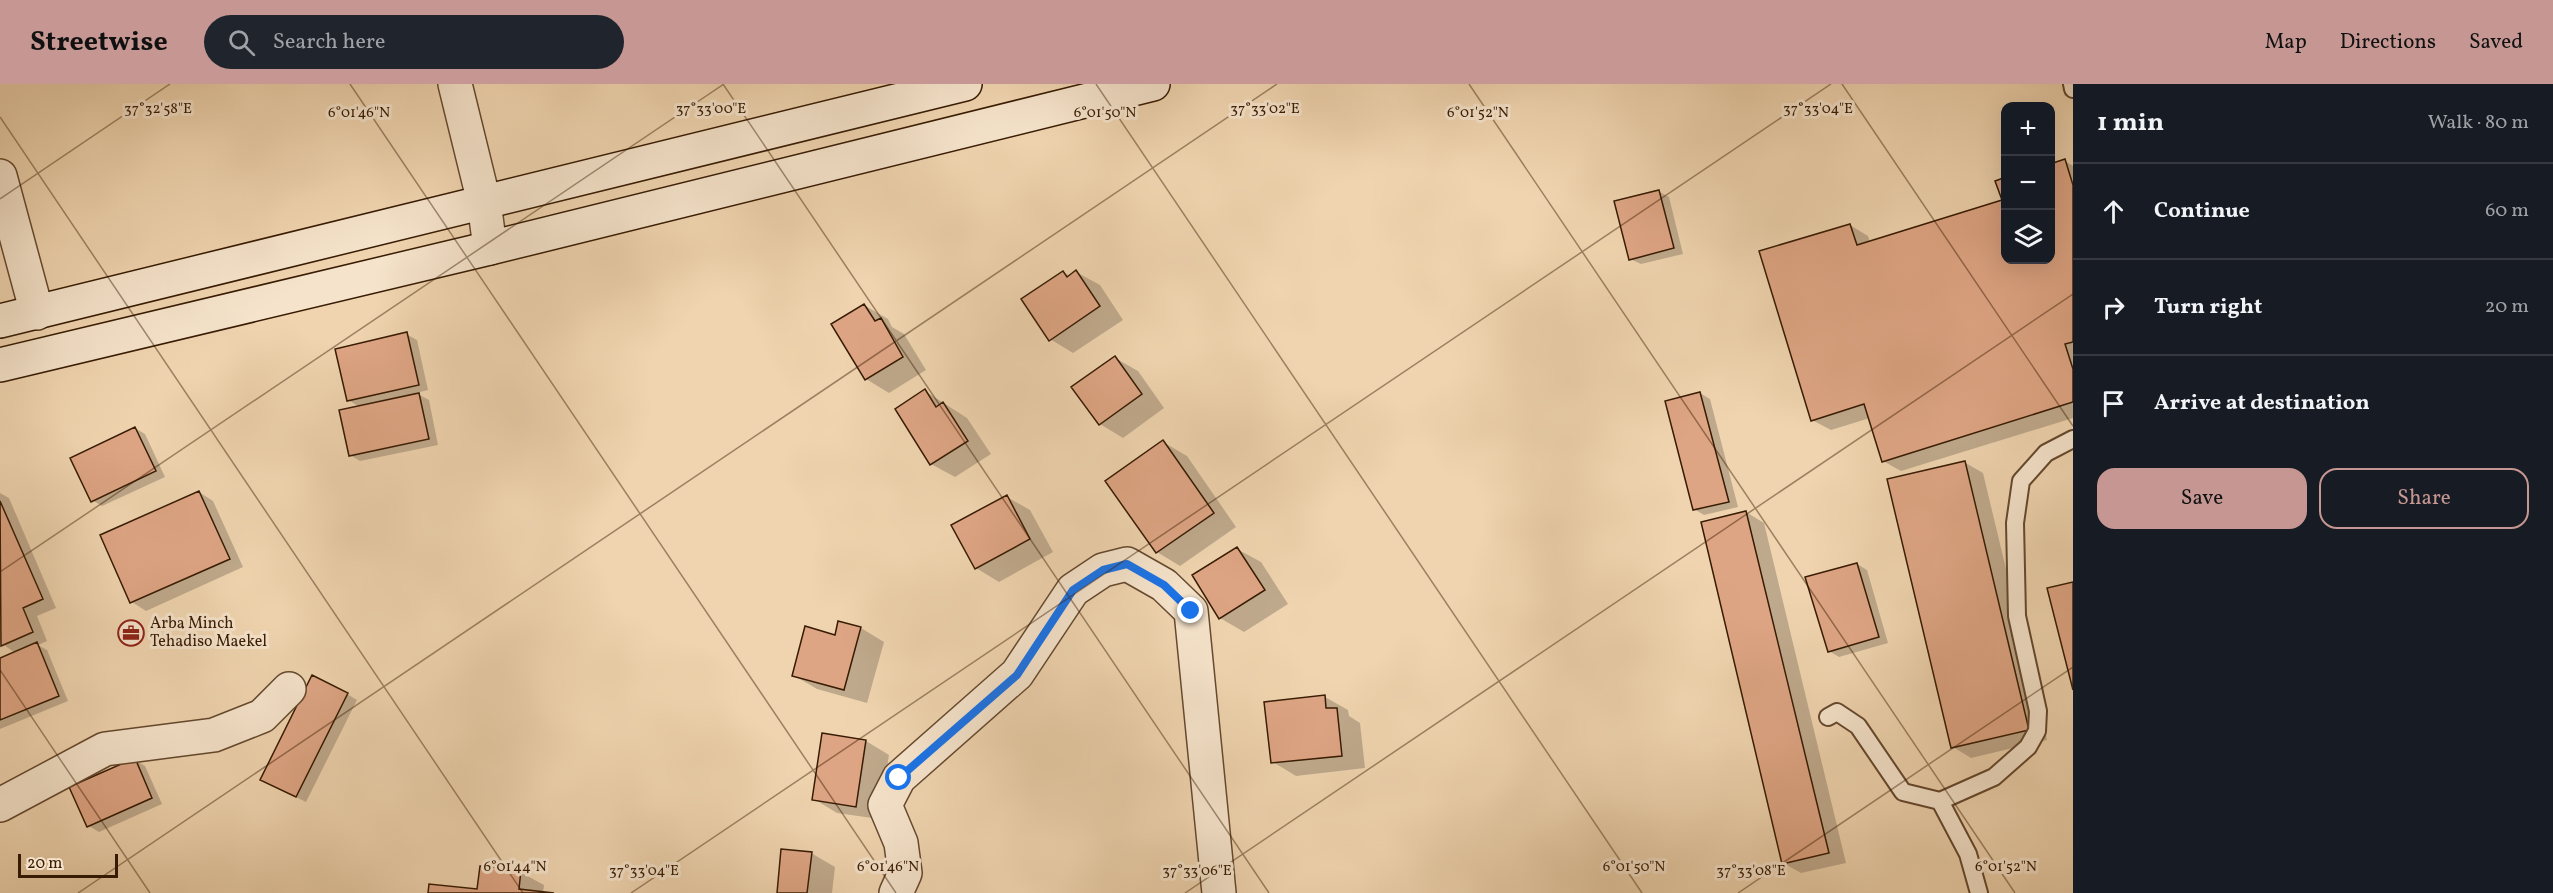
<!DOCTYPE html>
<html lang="en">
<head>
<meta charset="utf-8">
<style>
	body { margin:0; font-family:Vollkorn,serif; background:#20242c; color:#f1f3f6 }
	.controls { position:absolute; right:18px; top:18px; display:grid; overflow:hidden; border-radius:12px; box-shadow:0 6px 24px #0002 }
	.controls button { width:54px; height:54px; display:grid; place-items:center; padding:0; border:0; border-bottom:2px solid #363941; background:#171b24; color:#f1f3f6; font:30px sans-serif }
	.scale { position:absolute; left:18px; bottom:15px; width:100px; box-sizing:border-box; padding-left:6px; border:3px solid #371b03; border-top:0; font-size:16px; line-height:21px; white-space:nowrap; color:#371b03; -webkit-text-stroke:4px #f5e3cb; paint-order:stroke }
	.stop { position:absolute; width:18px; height:18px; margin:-14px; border:4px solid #1a73e8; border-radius:50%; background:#fff }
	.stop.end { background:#1a73e8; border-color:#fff; box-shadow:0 2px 6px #0008 }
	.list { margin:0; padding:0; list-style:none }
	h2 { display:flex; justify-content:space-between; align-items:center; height:78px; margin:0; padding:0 24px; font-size:26px }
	h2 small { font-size:20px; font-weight:400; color:#9ea1a6 }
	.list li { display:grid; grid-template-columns:39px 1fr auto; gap:18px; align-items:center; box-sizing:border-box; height:96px; padding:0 24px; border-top:2px solid #363941 }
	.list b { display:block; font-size:22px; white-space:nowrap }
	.list em { font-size:20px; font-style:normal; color:#9ea1a6 }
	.actions { display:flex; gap:12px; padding:18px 24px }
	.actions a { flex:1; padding:14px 0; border:2px solid #c59692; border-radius:18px; text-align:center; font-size:21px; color:#c59692 }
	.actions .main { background:#c59692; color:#111 }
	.icon { flex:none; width:33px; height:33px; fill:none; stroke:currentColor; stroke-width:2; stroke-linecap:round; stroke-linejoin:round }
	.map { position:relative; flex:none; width:2073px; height:809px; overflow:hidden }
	header { display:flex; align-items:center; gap:36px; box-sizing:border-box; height:84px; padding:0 30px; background:#c59692; color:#111 }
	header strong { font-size:28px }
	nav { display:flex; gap:33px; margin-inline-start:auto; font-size:21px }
	.search { width:420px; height:54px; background:#20242c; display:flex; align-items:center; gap:15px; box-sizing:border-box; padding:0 21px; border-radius:33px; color:#9ea1a6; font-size:22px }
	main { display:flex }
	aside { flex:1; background:#171b24 }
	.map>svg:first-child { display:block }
</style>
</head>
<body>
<header>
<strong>Streetwise</strong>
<div class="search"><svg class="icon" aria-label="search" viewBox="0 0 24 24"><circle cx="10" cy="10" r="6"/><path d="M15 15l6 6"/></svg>Search here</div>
<nav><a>Map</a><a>Directions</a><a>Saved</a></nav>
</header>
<main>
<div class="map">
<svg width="2073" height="809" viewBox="0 0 2073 809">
	<rect width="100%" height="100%" fill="#efd4af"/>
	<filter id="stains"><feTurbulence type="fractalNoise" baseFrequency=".00333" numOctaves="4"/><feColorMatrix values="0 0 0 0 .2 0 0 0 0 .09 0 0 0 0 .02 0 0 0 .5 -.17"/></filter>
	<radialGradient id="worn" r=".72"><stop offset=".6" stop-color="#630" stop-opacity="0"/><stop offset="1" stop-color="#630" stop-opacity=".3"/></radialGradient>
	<path fill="#0003" d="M2065,77L2073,82V334L1901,387L1883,377L1870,334L1831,346L1812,336L1850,141L1868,152L1870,158L2004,117L2006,95V176H2050Z
		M1658,107L1669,113L1683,170L1641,180L1630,175Z
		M1063,188L1070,192L1076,188L1100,201L1123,236L1073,269L1050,255Z
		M864,221L888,235L892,243L904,250L926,286L889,309L866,295Z
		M406,250L417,256L428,306L416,309L429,316L438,361L360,377L350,371L360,323L348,316Z
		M1115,274L1138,287L1164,324L1123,354L1100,340Z
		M925,307L967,334L991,370L955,393L931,380Z
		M1700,309L1710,315L1738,423L1704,431L1694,425Z
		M135,344L145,350L165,393L102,422L92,416Z
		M1163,358L1187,372L1236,443L1180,482L1157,468Z
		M1964,378L1983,389L2047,656L1971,674L1953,663Z
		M199,408L213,417L243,483L146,527L132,518Z
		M0,409L9,414L56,524L37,532L47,557L38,561L47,566L68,617L0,645V575L15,569L0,558Z
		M1007,413L1030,426L1053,468L999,498L976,484Z
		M1746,428L1764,439L1846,779L1801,789L1783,779Z
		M1237,465L1261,478L1288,520L1244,548L1220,534L1194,492Z
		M1857,480L1867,486L1888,559L1839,573L1829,567Z
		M840,539L861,544L884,558L867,619L817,605L793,591L836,552Z
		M347,610L357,616L306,718L272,701Z
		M1325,613L1348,626L1349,632L1360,639L1365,684L1296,692L1273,678Z
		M866,657L889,671L879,735L837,729L814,715Z
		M135,676L145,682L162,720L99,748L89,742Z
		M811,769L835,783L832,809H778Z
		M520,788L544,801L543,809H430L479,806Z"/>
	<path fill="#dea584" stroke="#371b03" stroke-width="1.5" d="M2065,75L2073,101V258L2065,260L2073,285V318L1882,378L1864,320L1811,337L1759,167L1850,140L1857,161L2002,116L1995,97L2006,93V176H2050V80Z
		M1659,106L1674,164L1629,176L1614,117Z
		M1076,186L1100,222L1049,257L1021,215L1063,187L1067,193Z
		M864,220L875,237L881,234L903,273L865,296L831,240Z
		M407,248L419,301L347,317L335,265Z
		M1115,272L1142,310L1099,341L1071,303Z
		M925,305L936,323L943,318L968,357L930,381L895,325Z
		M1700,308L1729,418L1693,426L1665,317Z
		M419,309L429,355L349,372L339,326Z
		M135,343L156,387L91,418L70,374Z
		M1163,356L1214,429L1156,469L1105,397Z
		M1965,377L2029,646L1951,664L1887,395Z
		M199,407L230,475L130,519L100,451Z
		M1007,411L1030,455L975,485L951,441Z
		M0,417L43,515L23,524L33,548L1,562Z
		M1746,427L1829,769L1782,780L1701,438Z
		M1237,463L1265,506L1219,535L1192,491Z
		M1857,479L1879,553L1828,568L1805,493Z
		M2073,498V606L2047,504Z
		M838,537L861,543L844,606L792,592L805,542L835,551Z
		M37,558L59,612L0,636V574Z
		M312,591L348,609L296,713L260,696Z
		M1325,611L1326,624H1337L1342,672L1271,679L1264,618Z
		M822,649L866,656L856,723L812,716Z
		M135,674L152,714L87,743L69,703Z
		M781,765L812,768L807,809H777Z
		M480,782L521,786L519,805L554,809H428L429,800L477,805Z"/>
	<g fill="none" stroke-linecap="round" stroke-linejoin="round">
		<g stroke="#65492e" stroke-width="20">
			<path id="lane" d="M2072,0L2073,5
				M1828,633L1837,628L1858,642L1903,708L1940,717L1994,693L2028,663L2037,647L2038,627L2017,532L2015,439L2021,397L2046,369L2073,355
				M1940,717L1968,770L1979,809"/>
		</g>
		<g stroke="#65492e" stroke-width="36">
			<path id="street" d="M455,0L484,118L490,164
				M0,92L37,229
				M0,721L105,665L214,651L262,632L289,605
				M896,809L905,789L901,759L885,721L899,694L1017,590L1073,506L1103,486L1127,480L1164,501L1191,527L1219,809"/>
		</g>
		<g stroke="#371b03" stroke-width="36">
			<path id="secondary" d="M0,237L965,0
				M0,281L490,164L1153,0"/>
		</g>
		<use href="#lane" stroke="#f5e3cb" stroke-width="16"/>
		<use href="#street" stroke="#f5e3cb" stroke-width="33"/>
		<use href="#secondary" stroke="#f5e3cb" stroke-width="33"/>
	</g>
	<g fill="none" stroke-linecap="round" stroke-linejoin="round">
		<path stroke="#1a73e8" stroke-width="8" d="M899,694L1017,591L1073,506L1103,486L1127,480L1164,501L1191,527"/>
	</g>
	<path fill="none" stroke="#371b03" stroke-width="1.5" stroke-opacity="0.45" d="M350,0L896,809M723,0L1269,809M1096,0L1642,809M1469,0L2015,809M1842,0L2073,342M0,33L523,809M0,115L170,0M0,488L724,0M0,586L150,809M78,809L1277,0M631,809L1831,0M1185,809L2073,210M1738,809L2073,583"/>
	<defs>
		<g id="office-ring" transform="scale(1.35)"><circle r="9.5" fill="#f5e3cb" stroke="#8f2418" stroke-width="1.5"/><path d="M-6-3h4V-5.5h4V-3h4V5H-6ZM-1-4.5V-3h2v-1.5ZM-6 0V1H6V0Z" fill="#8f2418"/></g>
	</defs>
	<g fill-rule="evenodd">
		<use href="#office-ring" x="131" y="549"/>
	</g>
	<g text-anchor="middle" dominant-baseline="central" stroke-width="6" stroke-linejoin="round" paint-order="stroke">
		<g font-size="16" fill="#371b03" stroke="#f5e3cb" text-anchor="start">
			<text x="150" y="540">Arba Minch<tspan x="150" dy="18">Tehadiso Maekel</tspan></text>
		</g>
	</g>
	<g font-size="15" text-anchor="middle" fill="#371b03" stroke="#f5e3cb" stroke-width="6" stroke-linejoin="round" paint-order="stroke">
		<text x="711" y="29">37°33'00"E</text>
		<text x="158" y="29">37°32'58"E</text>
		<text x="1265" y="29">37°33'02"E</text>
		<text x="1818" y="29">37°33'04"E</text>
		<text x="359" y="33">6°01'46"N</text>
		<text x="1478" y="33">6°01'52"N</text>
		<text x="1105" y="33">6°01'50"N</text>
		<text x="515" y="787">6°01'44"N</text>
		<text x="888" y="787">6°01'46"N</text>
		<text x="1634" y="787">6°01'50"N</text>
		<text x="2006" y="787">6°01'52"N</text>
		<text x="644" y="791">37°33'04"E</text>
		<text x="1197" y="791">37°33'06"E</text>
		<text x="1751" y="791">37°33'08"E</text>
	</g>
	<rect width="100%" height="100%" filter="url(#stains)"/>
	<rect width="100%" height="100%" fill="url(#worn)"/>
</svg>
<div class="controls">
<button>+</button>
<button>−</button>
<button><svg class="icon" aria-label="layers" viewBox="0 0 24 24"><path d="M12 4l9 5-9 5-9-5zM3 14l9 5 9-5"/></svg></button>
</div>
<div class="scale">20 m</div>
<div class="stop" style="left:899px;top:694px"></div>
<div class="stop end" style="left:1191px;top:527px"></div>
</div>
<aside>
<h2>1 min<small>Walk · 80 m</small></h2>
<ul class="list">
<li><svg class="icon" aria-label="ahead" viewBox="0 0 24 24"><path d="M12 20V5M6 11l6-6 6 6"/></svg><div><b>Continue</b></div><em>60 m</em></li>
<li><svg class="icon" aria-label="right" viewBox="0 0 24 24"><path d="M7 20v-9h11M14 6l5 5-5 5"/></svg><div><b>Turn right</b></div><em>20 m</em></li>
<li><svg class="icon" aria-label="arrive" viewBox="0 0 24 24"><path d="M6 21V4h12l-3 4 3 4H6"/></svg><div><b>Arrive at destination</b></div></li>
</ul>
<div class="actions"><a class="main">Save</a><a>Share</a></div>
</aside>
</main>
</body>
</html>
